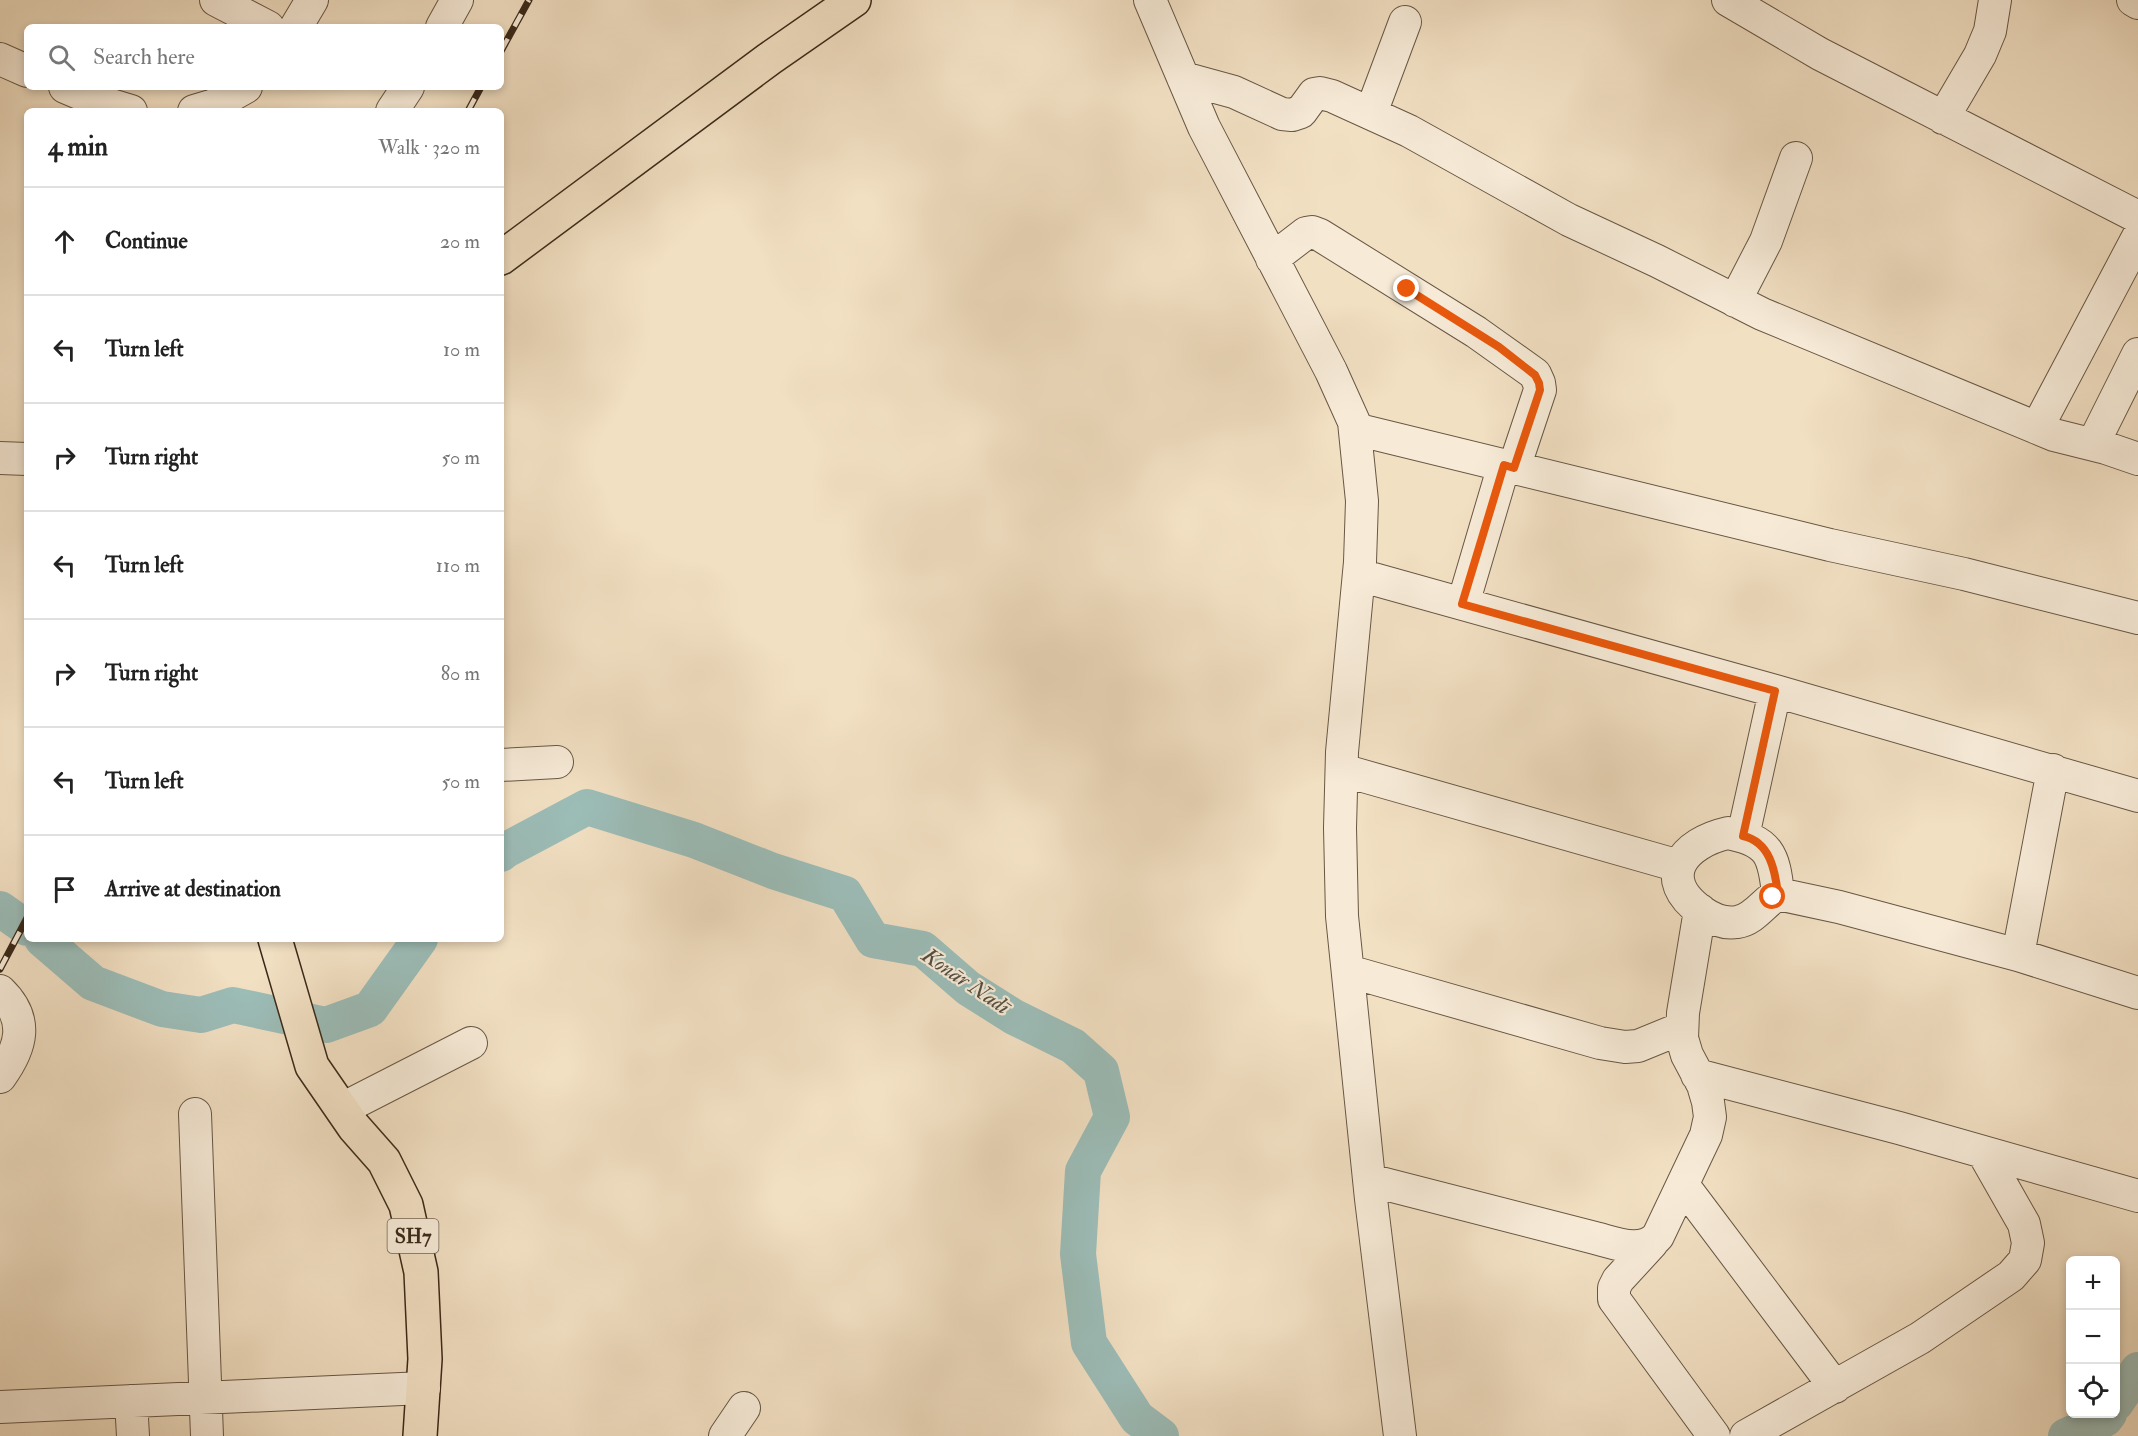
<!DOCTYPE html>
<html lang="en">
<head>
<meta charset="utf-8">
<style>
	body { margin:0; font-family:"IM FELL Double Pica",serif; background:#f2f2f2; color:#222 }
	.controls { position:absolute; right:18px; bottom:18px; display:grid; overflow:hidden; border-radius:9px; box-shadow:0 3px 9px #0003 }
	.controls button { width:54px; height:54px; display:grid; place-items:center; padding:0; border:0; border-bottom:2px solid #e0e0e0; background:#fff; color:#222; font:30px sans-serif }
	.stop { position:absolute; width:18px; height:18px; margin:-14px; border:4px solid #ea580c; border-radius:50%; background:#fff }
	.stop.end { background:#ea580c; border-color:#fff; box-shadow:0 2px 6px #0008 }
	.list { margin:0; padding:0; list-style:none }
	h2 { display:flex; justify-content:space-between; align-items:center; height:78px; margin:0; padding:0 24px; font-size:26px }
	h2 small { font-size:20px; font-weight:400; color:#767676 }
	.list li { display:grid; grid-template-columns:39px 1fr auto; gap:18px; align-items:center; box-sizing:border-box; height:108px; padding:0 24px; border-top:2px solid #e0e0e0 }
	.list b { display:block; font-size:22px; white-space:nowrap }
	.list em { font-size:20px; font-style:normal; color:#767676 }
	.icon { flex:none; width:33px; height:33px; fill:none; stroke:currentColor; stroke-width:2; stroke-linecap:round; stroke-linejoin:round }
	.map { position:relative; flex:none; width:2138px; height:1436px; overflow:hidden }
	.search { position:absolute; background:#fff; box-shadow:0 3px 9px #0003; left:24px; top:24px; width:480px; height:66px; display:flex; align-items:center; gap:15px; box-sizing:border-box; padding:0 21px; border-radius:9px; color:#767676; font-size:22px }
	.panel { position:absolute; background:#fff; box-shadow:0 3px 9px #0003; left:24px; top:108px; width:480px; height:834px; border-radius:9px }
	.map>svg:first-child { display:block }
</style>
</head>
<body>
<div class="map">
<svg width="2138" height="1436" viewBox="0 0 2138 1436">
	<rect width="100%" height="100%" fill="#f2e0c3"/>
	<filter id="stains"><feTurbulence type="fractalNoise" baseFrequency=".00333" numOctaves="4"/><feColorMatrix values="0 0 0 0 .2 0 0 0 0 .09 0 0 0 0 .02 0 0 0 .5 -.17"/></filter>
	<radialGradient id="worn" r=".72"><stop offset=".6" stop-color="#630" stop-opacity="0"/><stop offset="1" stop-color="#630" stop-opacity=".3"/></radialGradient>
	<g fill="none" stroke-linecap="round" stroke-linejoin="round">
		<path stroke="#9cbdb8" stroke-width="36" d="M501,854L506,850L587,807L694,840L773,871L845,894L873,940L923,949L968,988L1014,1017L1073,1046L1101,1071L1112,1117L1083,1171L1078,1254L1089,1343L1137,1418L1161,1436
			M0,909L27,928
			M42,939L93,983L162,1009L201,1015L233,1005L326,1025L370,1009L420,939
			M2116,1403L2138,1370
			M2066,1436L2105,1419L2109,1414"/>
		<g stroke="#685744" stroke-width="34">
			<path id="minor" d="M216,0L268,27
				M1150,0L1204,127L1331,371L1354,422L1362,501L1360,562L1342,752L1340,828L1342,916L1371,1199L1400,1436
				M1728,0L1820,54L2138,217
				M2133,0L2138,3
				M296,27L312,0
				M442,27L457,0
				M0,59L27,71
				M1183,78L1234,92L1282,114L1292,115L1301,112L1314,94L1320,93L1332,96L1409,131L1569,220L1657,261L1762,314L2054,435L2106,448L2138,459
				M65,87L98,101L131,111
				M194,111L214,105L246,87
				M392,111L408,87
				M1371,113L1405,22
				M1943,118L1980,55L1990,31L1995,0
				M1272,259L1306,233L1312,232L1320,235L1476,332L1535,374L1539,383L1540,390L1514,468
				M1735,301L1766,241L1796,158
				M2037,428L2138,237
				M1355,429L1830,545L1964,574L2138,618
				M2093,444L2138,354
				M0,458L27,459
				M1359,575L1775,691L2138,796
				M1463,604L1504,465
				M501,765L557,762
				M1342,770L1679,866
				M1728,833C1769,841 1774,854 1778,894C1764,902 1754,920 1737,922C1724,924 1712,919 1702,912C1655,878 1683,843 1728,833Z
				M1743,836L1775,691
				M1778,894L1839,907L2018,955L2138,993
				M2018,955L2053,770
				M1348,971L1600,1043L1625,1047L1638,1046L1682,1028
				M0,991C30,1020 21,1048 0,1077
				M1697,1075L1899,1128L2138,1196
				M342,1109L471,1043
				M195,1114L207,1436
				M1369,1180L1595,1238C1615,1243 1642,1255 1658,1236L1706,1135L1710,1117L1708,1102L1703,1085L1687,1055L1682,1038L1683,1013L1700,910
				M1683,1185L1835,1387
				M1652,1243L1618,1280L1614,1288V1299L1714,1436
				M131,1401L133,1436
				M0,1407L424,1388
				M725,1436L744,1408
				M1746,1436L1920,1338L2011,1276L2025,1260L2028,1243L2024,1224L1983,1152"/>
		</g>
		<g stroke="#3a2919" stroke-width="36">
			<path id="major" d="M501,258L769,59L854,0
				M275,939L312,1066L354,1127L384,1161L406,1205L421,1272L425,1359L420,1436"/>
		</g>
		<use href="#minor" stroke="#f7ebd8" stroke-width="32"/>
		<use href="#major" stroke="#f2e0c3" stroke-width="33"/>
		<g stroke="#3a2919" stroke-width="7">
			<path id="rail" d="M501,51L529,0
				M468,111L481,87
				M0,969L27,918"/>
		</g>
		<use href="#rail" stroke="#f7ebd8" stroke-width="4.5" stroke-dasharray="14" stroke-linecap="butt"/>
	</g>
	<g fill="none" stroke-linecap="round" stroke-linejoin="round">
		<path stroke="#ea580c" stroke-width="8" d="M1407,289L1499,347L1535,375L1539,383L1540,390L1514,468L1504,465L1462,604L1775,691L1743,836C1770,842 1775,870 1778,894L1773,897"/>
	</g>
	<g text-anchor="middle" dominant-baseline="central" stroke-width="4.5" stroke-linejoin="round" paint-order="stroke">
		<rect fill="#f7ebd8" stroke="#736352" stroke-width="1.5" x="387.5" y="1219" width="51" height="34" rx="4.5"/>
		<g font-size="20" font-weight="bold" fill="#3a2919">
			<text x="413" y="1236">SH7</text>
		</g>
		<g font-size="22" font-style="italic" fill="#524e41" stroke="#f7ebd8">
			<text transform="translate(966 981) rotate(34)">Konār Nadī</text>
		</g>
	</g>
	<rect width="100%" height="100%" filter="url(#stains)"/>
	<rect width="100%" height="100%" fill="url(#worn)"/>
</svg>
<div class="controls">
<button>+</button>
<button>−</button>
<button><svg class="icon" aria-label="locate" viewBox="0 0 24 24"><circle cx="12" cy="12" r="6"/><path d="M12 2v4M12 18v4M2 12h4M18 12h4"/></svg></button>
</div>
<div class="stop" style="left:1773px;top:897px"></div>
<div class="stop end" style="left:1407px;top:289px"></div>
<div class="search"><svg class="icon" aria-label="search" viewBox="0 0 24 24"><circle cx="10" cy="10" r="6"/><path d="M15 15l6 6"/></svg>Search here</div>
<section class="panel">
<h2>4 min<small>Walk · 320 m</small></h2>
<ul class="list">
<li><svg class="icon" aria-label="ahead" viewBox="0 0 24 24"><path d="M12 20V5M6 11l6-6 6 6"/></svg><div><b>Continue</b></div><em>20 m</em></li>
<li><svg class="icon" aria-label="left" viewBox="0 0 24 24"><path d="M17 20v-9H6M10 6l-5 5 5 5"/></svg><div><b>Turn left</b></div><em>10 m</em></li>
<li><svg class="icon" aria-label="right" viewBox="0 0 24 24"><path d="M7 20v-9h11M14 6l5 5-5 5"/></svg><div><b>Turn right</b></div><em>50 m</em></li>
<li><svg class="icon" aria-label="left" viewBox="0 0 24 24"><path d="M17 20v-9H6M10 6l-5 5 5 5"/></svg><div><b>Turn left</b></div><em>110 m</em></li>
<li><svg class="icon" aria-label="right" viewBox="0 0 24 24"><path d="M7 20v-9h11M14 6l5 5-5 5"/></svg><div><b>Turn right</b></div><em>80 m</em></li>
<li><svg class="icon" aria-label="left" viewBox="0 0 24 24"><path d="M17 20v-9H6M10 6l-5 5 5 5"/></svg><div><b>Turn left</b></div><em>50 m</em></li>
<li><svg class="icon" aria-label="arrive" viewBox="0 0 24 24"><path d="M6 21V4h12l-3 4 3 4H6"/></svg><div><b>Arrive at destination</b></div></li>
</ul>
</section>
</div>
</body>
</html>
